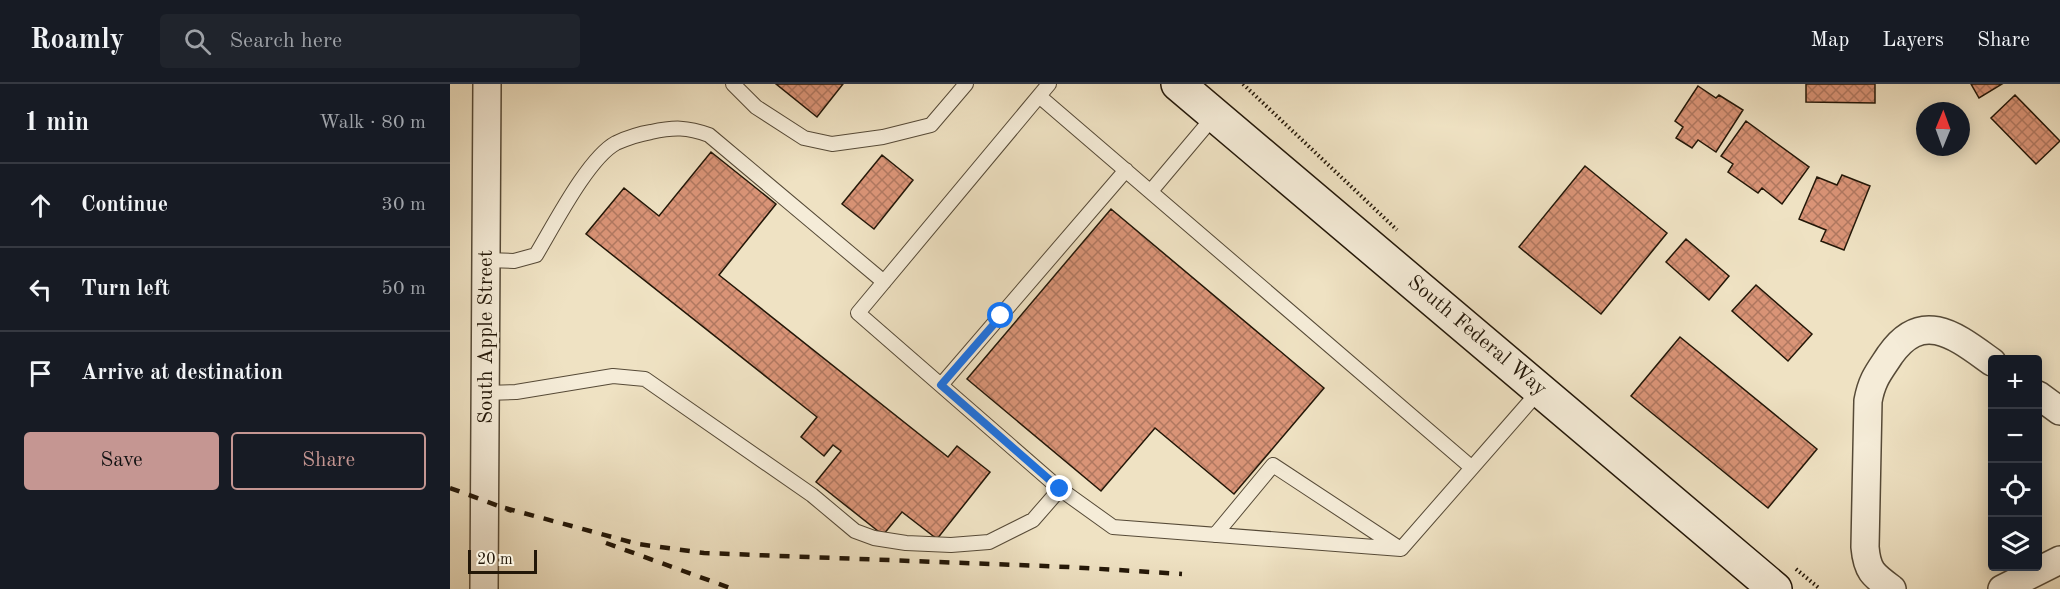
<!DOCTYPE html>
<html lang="en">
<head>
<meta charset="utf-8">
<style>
	body { margin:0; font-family:"Old Standard TT",serif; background:#20242c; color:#f1f3f6 }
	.controls { position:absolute; right:18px; bottom:18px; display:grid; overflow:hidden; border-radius:6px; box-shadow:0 3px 15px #0003 }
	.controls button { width:54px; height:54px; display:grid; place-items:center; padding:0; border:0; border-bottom:2px solid #363941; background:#171b24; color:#f1f3f6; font:30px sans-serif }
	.compass { position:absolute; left:1466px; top:18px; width:54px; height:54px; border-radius:50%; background:#171b24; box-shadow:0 3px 15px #0003; rotate:1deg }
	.scale { position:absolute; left:18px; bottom:15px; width:69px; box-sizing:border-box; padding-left:6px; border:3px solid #231708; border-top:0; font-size:16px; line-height:21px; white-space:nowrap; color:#231708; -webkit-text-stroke:4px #f5ecd8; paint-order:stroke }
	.stop { position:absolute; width:18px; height:18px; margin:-14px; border:4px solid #1a73e8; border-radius:50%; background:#fff }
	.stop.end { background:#1a73e8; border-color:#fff; box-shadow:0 2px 6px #0008 }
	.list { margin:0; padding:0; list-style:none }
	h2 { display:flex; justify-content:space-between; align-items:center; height:78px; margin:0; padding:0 24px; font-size:26px }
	h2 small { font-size:20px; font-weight:400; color:#9ea1a6 }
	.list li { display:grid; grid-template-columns:39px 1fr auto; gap:18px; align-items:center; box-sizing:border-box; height:84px; padding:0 24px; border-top:2px solid #363941 }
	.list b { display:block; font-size:22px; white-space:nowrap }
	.list em { font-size:20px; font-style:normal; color:#9ea1a6 }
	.actions { display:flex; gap:12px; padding:18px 24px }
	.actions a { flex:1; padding:14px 0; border:2px solid #c59692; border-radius:6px; text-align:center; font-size:21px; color:#c59692 }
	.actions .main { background:#c59692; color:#111 }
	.icon { flex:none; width:33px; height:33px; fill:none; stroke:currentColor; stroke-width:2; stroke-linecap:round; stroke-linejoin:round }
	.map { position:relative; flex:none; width:1610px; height:505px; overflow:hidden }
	header { display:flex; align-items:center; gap:36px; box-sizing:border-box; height:84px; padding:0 30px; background:#171b24; border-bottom:2px solid #363941 }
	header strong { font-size:28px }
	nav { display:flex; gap:33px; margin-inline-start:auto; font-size:21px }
	.search { width:420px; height:54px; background:#20242c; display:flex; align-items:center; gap:15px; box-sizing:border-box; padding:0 21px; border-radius:6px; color:#9ea1a6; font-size:22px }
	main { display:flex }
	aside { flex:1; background:#171b24 }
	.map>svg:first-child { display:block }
</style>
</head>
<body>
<header>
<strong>Roamly</strong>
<div class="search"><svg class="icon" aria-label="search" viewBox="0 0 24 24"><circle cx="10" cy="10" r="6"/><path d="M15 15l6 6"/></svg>Search here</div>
<nav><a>Map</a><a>Layers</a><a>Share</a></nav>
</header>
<main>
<aside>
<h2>1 min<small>Walk · 80 m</small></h2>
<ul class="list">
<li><svg class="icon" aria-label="ahead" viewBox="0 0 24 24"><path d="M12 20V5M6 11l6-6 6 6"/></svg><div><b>Continue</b></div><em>30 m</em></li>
<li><svg class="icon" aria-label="left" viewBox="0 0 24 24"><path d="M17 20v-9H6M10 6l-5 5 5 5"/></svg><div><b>Turn left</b></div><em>50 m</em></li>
<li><svg class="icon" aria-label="arrive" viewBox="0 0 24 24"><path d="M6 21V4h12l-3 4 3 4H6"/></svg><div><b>Arrive at destination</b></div></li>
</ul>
<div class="actions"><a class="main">Save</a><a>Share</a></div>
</aside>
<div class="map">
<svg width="1610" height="505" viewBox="0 0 1610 505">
	<defs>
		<pattern id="building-cross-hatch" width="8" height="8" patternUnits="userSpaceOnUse" patternTransform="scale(1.5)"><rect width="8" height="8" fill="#da9477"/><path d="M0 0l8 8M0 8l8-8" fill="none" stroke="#b07860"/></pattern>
	</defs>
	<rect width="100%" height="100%" fill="#efe2c3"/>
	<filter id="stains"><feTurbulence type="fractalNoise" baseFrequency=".00333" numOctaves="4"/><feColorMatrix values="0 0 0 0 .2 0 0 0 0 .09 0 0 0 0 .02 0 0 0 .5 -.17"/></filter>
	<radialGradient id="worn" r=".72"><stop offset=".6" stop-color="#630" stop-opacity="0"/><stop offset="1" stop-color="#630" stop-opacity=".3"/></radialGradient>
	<path fill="url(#building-cross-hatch)" stroke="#231708" stroke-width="1.5" d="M326,0H393L367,33Z
		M1356,0H1425V19L1356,18Z
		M1521,0H1552L1529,14Z
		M1248,2L1266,14L1269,11L1293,26L1266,68L1248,56L1242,64L1226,54L1233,43L1225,37Z
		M1565,11L1610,57L1586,80L1541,34Z
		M1296,37L1359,83L1332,120L1312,104L1308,109L1278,88L1283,80L1271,72Z
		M261,68L326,120L269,191L498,373L507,362L540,388L487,455L452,428L433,451L366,398L391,367L383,361L374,372L351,353L367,333L136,150L174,104L209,132Z
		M432,71L463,96L424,145L392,120Z
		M1135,82L1217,149L1151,230L1069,163Z
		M1392,91L1420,102L1394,166L1371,157L1376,146L1349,135L1367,93L1387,101Z
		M661,125L874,304L784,410L705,344L651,407L517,295Z
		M1236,155L1279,192L1259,216L1216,178Z
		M1306,201L1362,250L1338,277L1282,227Z
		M1230,253L1367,365L1318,424L1181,312Z"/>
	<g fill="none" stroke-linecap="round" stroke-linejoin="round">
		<g stroke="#564a37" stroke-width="16">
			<path id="service" d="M283,0L306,23L354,54L382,60L433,53L481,41L516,0
				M599,0L408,229L610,405L663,443L951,465L1090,306
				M589,12L1021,383
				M701,107L765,31
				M36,176L64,177L86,171C103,143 138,74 166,59C177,54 189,50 201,48C224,43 237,43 259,51L434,198
				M491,301L676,86
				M36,309L66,308L163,292L195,295L362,411L405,447L424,454L456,459L501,461L539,458L583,436L610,405
				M765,451L823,381L949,464"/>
		</g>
		<g stroke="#564a37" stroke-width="30">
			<path id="minor" d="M1588,311L1610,327
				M34,505L37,0
				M1442,505C1423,491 1417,487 1415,463L1418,317C1422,295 1429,288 1440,271C1473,224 1507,253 1542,278
				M1552,505L1610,476"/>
		</g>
		<g stroke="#231708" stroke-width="36">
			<path id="secondary" d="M728,0L1325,505"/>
		</g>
		<path stroke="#231708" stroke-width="4" stroke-dasharray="1.5 3" stroke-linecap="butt" d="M793,0L947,146
			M1346,485L1370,505"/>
		<use href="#service" stroke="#f5ecd8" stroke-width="14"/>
		<use href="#minor" stroke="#f5ecd8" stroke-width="27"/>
		<use href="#secondary" stroke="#f5ecd8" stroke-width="33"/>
		<path stroke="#231708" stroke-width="4.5" stroke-dasharray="10 10" stroke-linecap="butt" d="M0,404L62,427
			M55,424L188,460L254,469L619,483L732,490
			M156,459L283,505"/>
	</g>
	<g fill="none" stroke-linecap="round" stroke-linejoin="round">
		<path stroke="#1a73e8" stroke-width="8" d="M551,232L491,301L610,405"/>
	</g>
	<g text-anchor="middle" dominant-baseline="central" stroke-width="4.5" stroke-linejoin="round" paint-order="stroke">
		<g font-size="21" fill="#231708" stroke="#f5ecd8">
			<text transform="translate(1027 252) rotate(40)">South Federal Way</text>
			<text transform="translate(36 253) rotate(-90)">South Apple Street</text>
		</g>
	</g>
	<rect width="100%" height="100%" filter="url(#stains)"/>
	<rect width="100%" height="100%" fill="url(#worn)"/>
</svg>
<div class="controls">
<button>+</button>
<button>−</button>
<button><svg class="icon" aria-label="locate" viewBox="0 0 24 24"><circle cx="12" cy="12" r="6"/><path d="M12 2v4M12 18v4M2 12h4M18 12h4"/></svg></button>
<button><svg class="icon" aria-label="layers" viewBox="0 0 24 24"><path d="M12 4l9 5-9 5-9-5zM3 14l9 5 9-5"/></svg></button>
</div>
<svg class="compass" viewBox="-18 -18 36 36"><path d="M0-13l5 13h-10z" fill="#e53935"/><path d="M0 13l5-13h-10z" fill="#9ea1a6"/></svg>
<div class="scale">20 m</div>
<div class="stop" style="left:551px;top:232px"></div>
<div class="stop end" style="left:610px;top:405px"></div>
</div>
</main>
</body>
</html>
